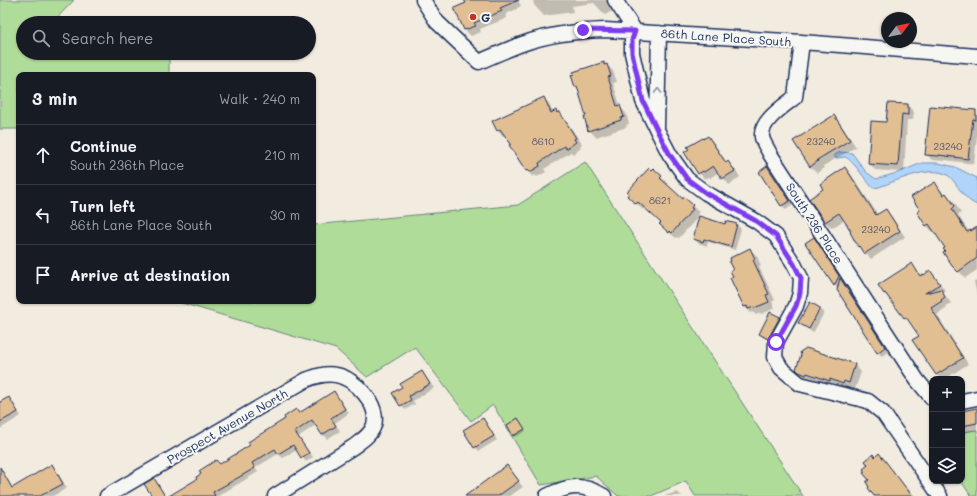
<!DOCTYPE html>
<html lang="en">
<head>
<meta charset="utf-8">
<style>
	body { margin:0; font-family:Mali,sans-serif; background:#20242c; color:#f1f3f6 }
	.controls { position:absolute; right:12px; bottom:12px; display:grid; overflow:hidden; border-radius:8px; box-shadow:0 1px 3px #0004 }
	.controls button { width:36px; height:36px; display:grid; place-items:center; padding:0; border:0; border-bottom:1px solid #363941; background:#171b24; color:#f1f3f6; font:20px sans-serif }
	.compass { position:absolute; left:881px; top:12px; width:36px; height:36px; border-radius:50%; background:#171b24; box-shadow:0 1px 3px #0004; rotate:58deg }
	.stop { position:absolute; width:12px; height:12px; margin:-9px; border:3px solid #7c3aed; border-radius:50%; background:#fff }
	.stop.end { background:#7c3aed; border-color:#fff; box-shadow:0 1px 4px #0008 }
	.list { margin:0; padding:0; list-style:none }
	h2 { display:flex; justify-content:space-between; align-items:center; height:52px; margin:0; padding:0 16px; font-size:17px }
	h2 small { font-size:13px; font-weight:400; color:#9ea1a6 }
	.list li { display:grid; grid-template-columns:26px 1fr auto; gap:12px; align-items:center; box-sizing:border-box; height:60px; padding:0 16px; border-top:1px solid #363941 }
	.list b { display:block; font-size:15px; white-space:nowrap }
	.list p { margin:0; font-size:13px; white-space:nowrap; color:#9ea1a6 }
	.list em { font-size:13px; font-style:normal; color:#9ea1a6 }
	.icon { flex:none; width:22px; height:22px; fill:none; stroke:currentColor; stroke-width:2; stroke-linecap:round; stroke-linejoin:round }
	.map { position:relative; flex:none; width:977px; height:496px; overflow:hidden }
	.search { position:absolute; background:#171b24; box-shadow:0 1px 3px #0004; left:16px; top:16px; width:300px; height:44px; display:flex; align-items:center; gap:10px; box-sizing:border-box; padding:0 14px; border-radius:22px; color:#9ea1a6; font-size:15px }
	.panel { position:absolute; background:#171b24; box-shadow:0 1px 3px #0004; left:16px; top:72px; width:300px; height:232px; border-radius:8px }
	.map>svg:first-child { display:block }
</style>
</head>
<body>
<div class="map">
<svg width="977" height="496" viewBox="0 0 977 496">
	<rect width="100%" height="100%" fill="#f2ebdf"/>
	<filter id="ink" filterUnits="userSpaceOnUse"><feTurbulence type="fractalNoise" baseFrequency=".025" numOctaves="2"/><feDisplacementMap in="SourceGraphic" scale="8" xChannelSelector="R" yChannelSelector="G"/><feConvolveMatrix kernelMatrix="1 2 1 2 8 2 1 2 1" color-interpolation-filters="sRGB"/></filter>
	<g filter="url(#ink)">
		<path fill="#b0dc9a" stroke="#66867c" d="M0,0H74L52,23H23V53H169V75H19V129H0Z
			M585,162L803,496H695L686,481L651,496H618L596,476L541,485L493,405L471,421L415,347L367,377L336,349L175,301H313V225L518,205Z
			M977,430V496H971L961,481L962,432Z"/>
		<path fill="#b1d5fa" stroke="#7593bc" d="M840,152L852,153L866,172L876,179L897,173L922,163H938L955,167L977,178V205C965,200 960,189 952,179C937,161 897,181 879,187L873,188C866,181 852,159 845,157C843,157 839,158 836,158L833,156Z"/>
		<path fill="#0003" d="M465,0H518L521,6L517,8V9L506,14L507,18L480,29L481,32L471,36L465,30L456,8L467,4Z
			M533,0H607L614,10L605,15L594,3L572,6L573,12L544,16L534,5Z
			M603,64L605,66L607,65L613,71L617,82L613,83L621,108L626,113L629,124L626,125L627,127L596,137L589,130L588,116L580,90L576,87Z
			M544,98L549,104L553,113L556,112L558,114L559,113L565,119L582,144L580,146L581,148L573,154L571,152L544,169L546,172L537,177L535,175L533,177L527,171L510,145L512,144L506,135L503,136L497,130Z
			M908,105L914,112L913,120H907L904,172L875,170L869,163L887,123Z
			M973,111L977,114V136L974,164L945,160V161L932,160L926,154Z
			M834,116L840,123L856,147L823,166L824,168L817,173L810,166Z
			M708,137L714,143L727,163L734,168L740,177L729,185L719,172L710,178L709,177L705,179L699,173L704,140Z
			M767,168L771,172L793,205L786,210L782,205L760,172Z
			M845,168L851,174L878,215L886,211L892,217L905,237L871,259L859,246L851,232H852L844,220L832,228L825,222L811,199L825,190Z
			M661,177L667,183L666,185L683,200L684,199L699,212L697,214L699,216L679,238L677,237L676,238L667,231L662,223L645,207L643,210L635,202Z
			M935,183L945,195L946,194L953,200L961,213L958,215L969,232H971L977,228V270L965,278L953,265L946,248L934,231L933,232L927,226L921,211Z
			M726,225H737L741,229L735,250L708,242L707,246L698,243L694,239Z
			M814,238L818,242L889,352L882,356L877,352L838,289L827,275Z
			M750,249L757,256L761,266L759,267L775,300L772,302L775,308L762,314L760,313L756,315L753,312L751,313L745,307L734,277Z
			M912,264L921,276H924L930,272L936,278L945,290L942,292L951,303L946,306L947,308L937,315L968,364L945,379H941L937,374L920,336L912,324L884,293Z
			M977,281V295L974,282Z
			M819,309L824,313L813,333L799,322Z
			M771,314L779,318L784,322L773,342L764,338L760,334Z
			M806,349L855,365L861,372L855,389L850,387L849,390L814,379L813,381L807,379L797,369Z
			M422,372L434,388L413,401L415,404L405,410L393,394Z
			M334,392L349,413L335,423L340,431L327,439L316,425L298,437L313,457L306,462L297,450L283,458L278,454L255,468L258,472L218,496H171L251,445L286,419L296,410L300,414Z
			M9,398L13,403L21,416L0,429V403Z
			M977,409V430L962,433V412Z
			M482,420L487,424L497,440L479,451L475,447Z
			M520,422L526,431L516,437L514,435Z
			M879,455L907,489L908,488L915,496H875L870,480L875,458Z
			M51,465L56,470L67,488L53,496H0V480L5,477L13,488Z
			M507,467L523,487L510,496H466Z
			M154,480L158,484L166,496H153Z
			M677,492L682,496H664Z"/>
		<path fill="#e2be93" stroke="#1b2f5e" d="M464,0H519L500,8L502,11L474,23L476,26L464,30L454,8L466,3Z
			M604,62V65L607,64L611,76L608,77L617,106L620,105L624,117L621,118V120L588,131L584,116H586L577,86L575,87L571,75L574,74L573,72Z
			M544,97L551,113L556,110L557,113L559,111L576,138L574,139L576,142L566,149L564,146L545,159L539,163L540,166L530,172L529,170L526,171L509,145L511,144L500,129L497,131L492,121Z
			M888,103L908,104V115L902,114L898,166L868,164L871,121L886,122Z
			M930,106L976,110V120L973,119L968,159L939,155V156L925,155Z
			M834,115L850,140L817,160L818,161L810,167L793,141Z
			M708,136L726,163L728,161L735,171L722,179L713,166L704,172L703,171L698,174L684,152L689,149L687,147L703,138V139Z
			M767,166L790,201L781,206L759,172Z
			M845,167L876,215L886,209L900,231L864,254L859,246L858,247L850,232L851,231L839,213L825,222L809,199L823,189L820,184Z
			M649,168L651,170L653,168L662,176L660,178L683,199L684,197L693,205L691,208L693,209L672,233L670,231L669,233L659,224L661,223L638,202L636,204L627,196L629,193L627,192Z
			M935,182L943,195L946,193L955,206L952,209L967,232L970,230L971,231L977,227V258L958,272L952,266L943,252L945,251L943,249L945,248L929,224L926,226L917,212L920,210L911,197Z
			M699,216L725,224L726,221L737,224L731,247L704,239L703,242L693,239Z
			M814,237L839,276L834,286L805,243Z
			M750,248L755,259L753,260L769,294L766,295L769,302L754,308V307L748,309L747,306L744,307L730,278L733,276L730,271L733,270L729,262L731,261L730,258Z
			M912,263L920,276L923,274L924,275L930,270L940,284L925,293L941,289L945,297L941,300L942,301L931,308L963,358L936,375L912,340L919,336L906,317L904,318L885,293L884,294L878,285Z
			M840,278L885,347L877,353L837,290Z
			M810,302L820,308L809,329L798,323Z
			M770,312L780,317L768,339L759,334Z
			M806,348L855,364L849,383L844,381L843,384L830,379V381L807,373L806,375L799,372L796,369L801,355L800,352Z
			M422,371L430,384L409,396L411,400L400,406L392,393L402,387L400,384Z
			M334,391L345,409L331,418L336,426L322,435L312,420L295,432L309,453L301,458L293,445L278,454L275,449L252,463L255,468L213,492L215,496H169L197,479L196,477L201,474L199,471L216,460L220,464L250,445L248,442L285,419L284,417L296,409L299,413Z
			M9,397L18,412L0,422V402Z
			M977,408V423L962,426V411Z
			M483,418L494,436L474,448L463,430Z
			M518,418L525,429L513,436L507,425Z
			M879,453L900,480L912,496H874L868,488L869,487L866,482L869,480L863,473L865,472L863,469L868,465L865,461L873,454L875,457Z
			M52,464L63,484L40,496H0V467L12,488Z
			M507,465L519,481L498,496H465Z
			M154,478L165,496H152L144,484Z"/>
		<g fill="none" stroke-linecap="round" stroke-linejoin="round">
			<g stroke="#1b2f5e" stroke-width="17">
				<path id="minor" d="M423,0L437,22L479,62C493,56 508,49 522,44C549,34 577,31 605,30L802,42L977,56
					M615,0L635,31L632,40V53L643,101L657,130L670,155L687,179L706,193L756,221L776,236L794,264L801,278L800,293L796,306L776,342L775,357L781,368L800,384L868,401L883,413L940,496
					M802,42L795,97C784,106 760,121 762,137C763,143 768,149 770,154L917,380L932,398
					M657,128L659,33
					M962,401L977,398
					M107,496L306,380C316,376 325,373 336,375C355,378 380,405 374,425C371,435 361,441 353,447L275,496
					M547,496C568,485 582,483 604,496"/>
			</g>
			<use href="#minor" stroke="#f6f6f2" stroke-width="14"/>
		</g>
		<defs><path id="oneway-chevron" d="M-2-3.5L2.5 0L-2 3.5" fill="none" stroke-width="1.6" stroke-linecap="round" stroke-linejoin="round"/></defs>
		<use stroke="#8892a8" href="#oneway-chevron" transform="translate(658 91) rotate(-89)"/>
	</g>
	<g fill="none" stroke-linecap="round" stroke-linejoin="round" filter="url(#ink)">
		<path stroke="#7c3aed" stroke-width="5" d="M583,30L635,31L632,40V53L643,101L657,130L670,155L687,179L706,193L756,221L776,236L794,264L801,278L800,293L796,306L776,342"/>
	</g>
	<circle fill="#c8321e" stroke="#f6f6f2" stroke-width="1.5" cx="473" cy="17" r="4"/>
	<g text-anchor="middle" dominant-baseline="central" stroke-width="4" stroke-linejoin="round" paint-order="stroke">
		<g font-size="10" fill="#4d536b">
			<text x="543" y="141">8610</text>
			<text x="821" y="141">23240</text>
			<text x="948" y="146">23240</text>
			<text x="660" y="200">8621</text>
			<text x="876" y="229">23240</text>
		</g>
		<g font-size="12" font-weight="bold" fill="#1b2f5e" stroke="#f6f6f2" text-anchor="start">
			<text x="481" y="17">G</text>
		</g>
		<g font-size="12" fill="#1b2f5e" stroke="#f6f6f2">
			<text transform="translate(726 37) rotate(4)">86th Lane Place South</text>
			<text transform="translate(815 223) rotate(57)">South 236 Place</text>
			<text transform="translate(227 426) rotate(-30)">Prospect Avenue North</text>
		</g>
	</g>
</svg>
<div class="controls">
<button>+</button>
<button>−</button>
<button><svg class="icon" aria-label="layers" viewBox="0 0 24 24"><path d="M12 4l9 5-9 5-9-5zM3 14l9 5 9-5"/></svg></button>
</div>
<svg class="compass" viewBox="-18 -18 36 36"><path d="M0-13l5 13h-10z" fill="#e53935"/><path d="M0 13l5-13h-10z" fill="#9ea1a6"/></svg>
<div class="stop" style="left:776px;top:342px"></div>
<div class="stop end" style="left:583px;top:30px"></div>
<div class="search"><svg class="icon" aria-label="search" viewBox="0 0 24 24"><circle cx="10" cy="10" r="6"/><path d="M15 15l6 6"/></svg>Search here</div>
<section class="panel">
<h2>3 min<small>Walk · 240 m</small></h2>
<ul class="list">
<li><svg class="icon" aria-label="ahead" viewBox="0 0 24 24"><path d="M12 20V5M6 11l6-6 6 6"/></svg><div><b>Continue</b><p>South 236th Place</p></div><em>210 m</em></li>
<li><svg class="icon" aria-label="left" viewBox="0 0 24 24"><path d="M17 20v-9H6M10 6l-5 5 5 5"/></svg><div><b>Turn left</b><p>86th Lane Place South</p></div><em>30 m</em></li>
<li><svg class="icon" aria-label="arrive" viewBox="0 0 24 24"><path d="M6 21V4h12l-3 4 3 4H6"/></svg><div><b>Arrive at destination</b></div></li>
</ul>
</section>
</div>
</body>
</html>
